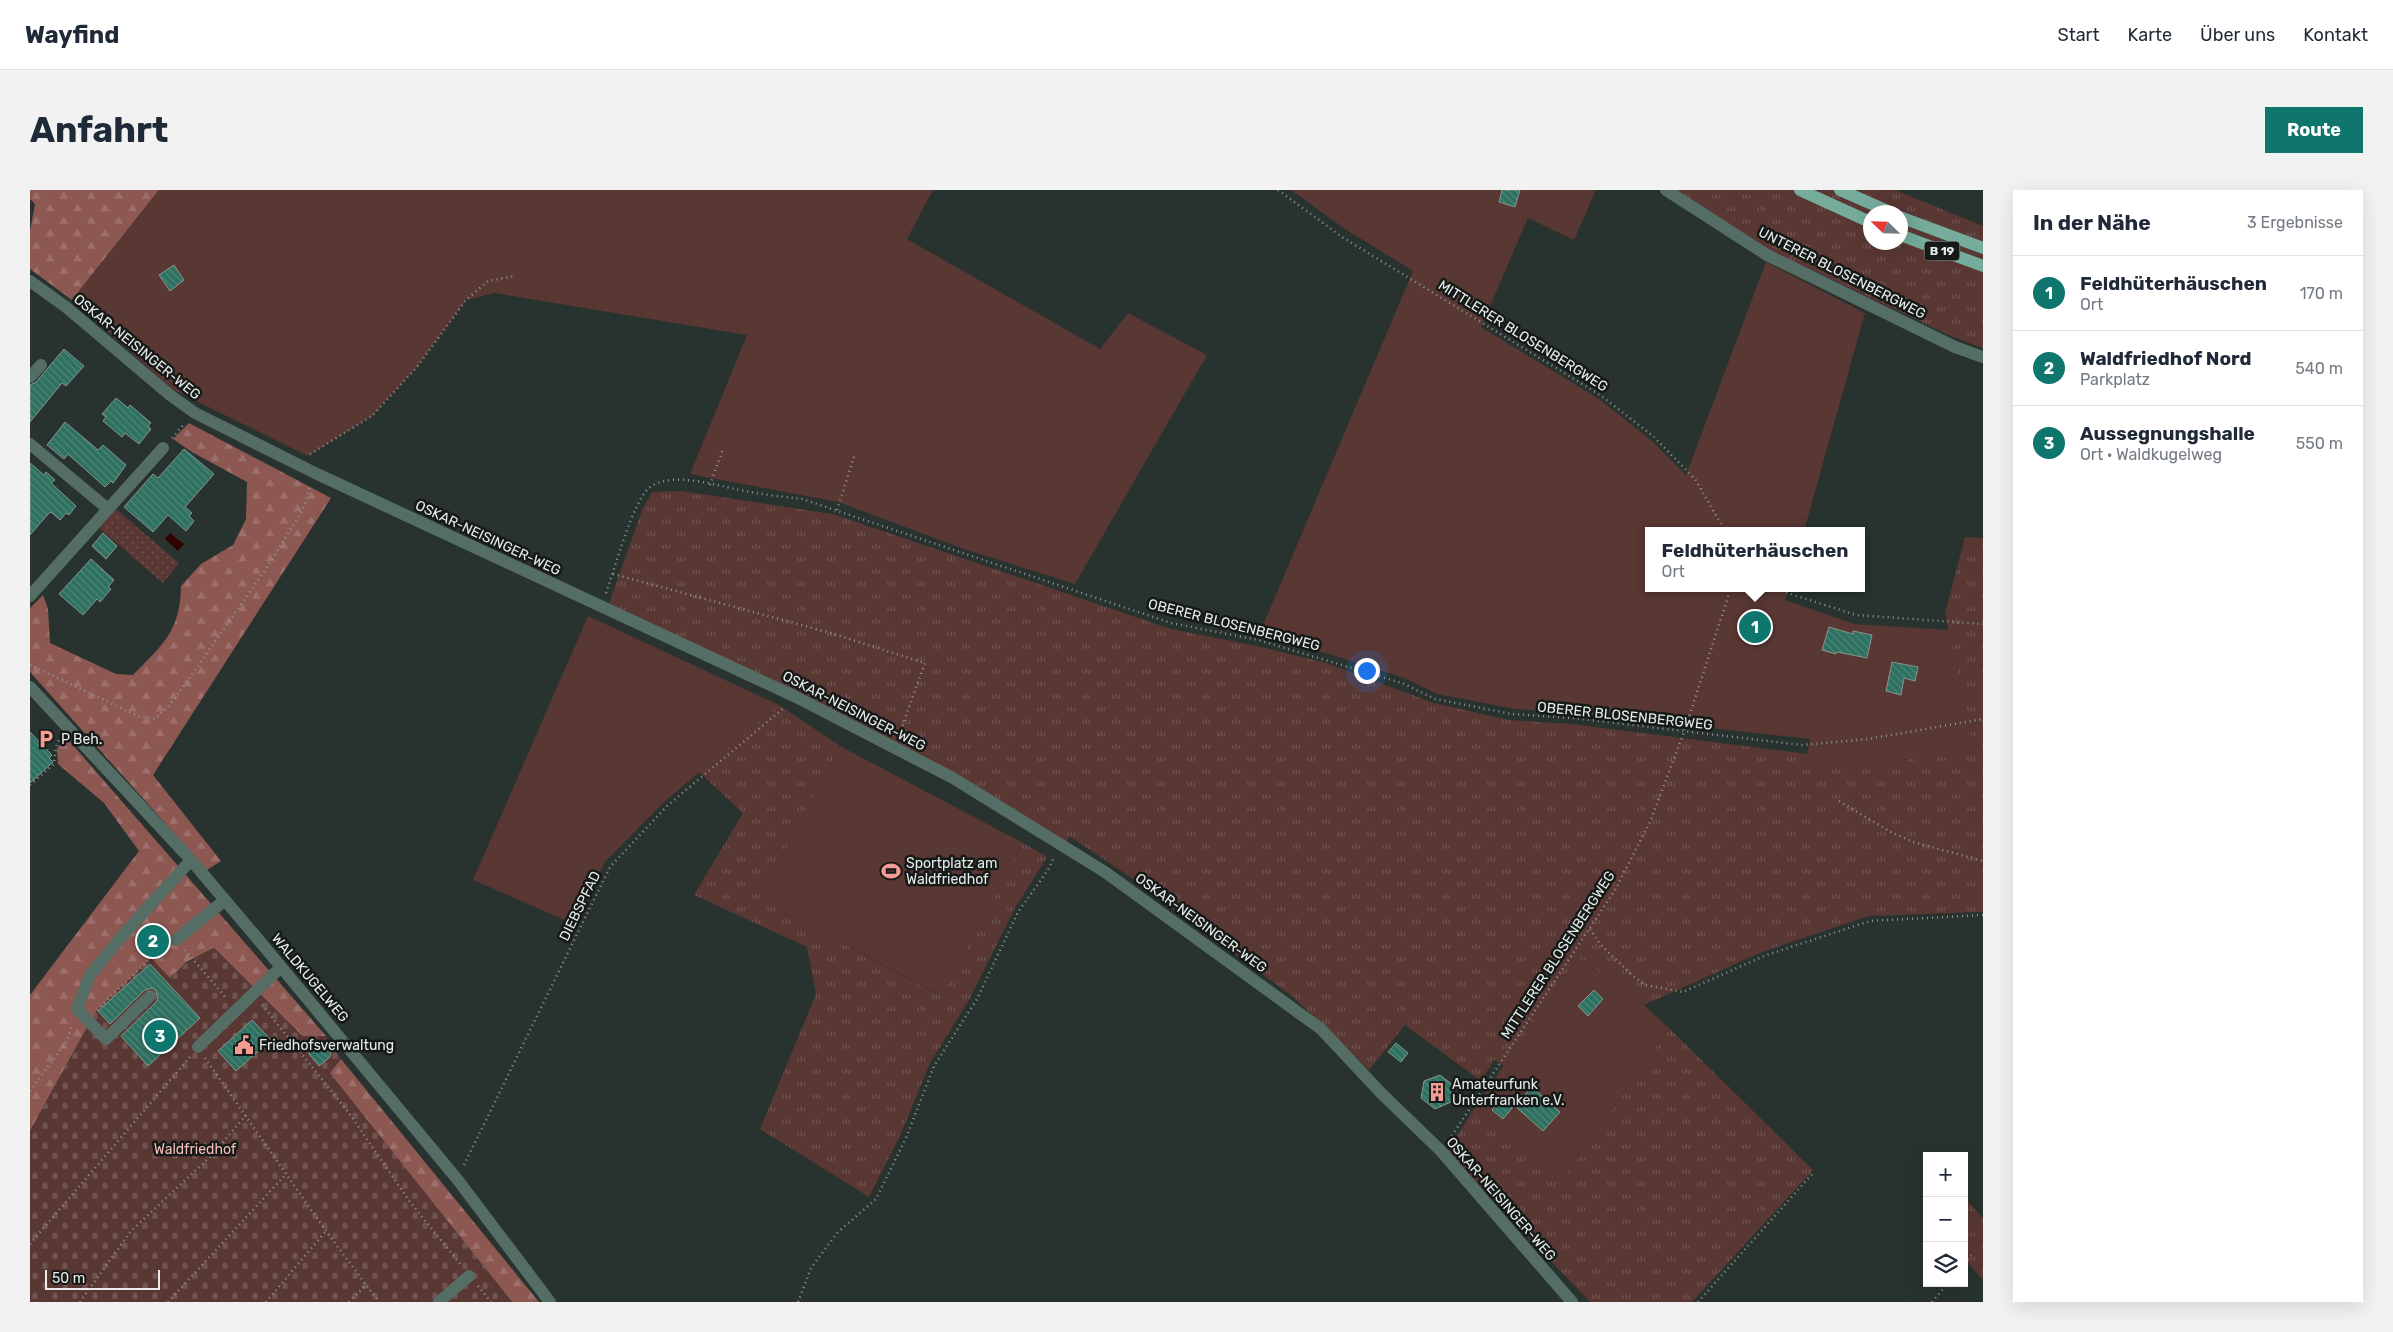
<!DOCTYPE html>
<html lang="de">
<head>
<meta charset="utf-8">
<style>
	body { margin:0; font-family:Rubik,sans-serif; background:#f2f2f3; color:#1f2937 }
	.controls { position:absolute; right:15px; bottom:15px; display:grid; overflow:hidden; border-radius:0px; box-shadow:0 5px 20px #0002 }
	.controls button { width:45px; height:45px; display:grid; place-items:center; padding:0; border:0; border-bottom:1px solid #e0e1e3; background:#fff; color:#1f2937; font:25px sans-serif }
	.compass { position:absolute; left:1833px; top:15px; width:45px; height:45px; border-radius:50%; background:#fff; box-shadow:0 5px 20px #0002; rotate:293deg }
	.scale { position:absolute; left:15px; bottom:12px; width:115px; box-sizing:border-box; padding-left:5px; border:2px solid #e6ecea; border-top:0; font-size:14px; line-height:18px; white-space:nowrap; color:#e6ecea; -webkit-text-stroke:4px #151917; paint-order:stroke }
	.you { position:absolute; left:1336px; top:480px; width:18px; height:18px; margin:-12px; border:4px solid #fff; border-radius:50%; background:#1a73e8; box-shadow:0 0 0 8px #1a73e833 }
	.badge { display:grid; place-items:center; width:32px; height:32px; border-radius:50%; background:#0f766e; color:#fff; font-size:16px; font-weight:700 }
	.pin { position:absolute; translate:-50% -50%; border:2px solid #fff; box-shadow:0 1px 5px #0006 }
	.popup { position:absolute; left:1615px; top:337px; width:220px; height:65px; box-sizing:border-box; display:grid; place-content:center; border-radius:0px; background:#fff; filter:drop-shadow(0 1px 4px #0005); font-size:16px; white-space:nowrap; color:#747a83 }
	.popup b { font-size:19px; color:#1f2937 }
	.popup::after { content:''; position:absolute; left:50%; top:100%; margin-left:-10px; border:10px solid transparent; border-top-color:#fff }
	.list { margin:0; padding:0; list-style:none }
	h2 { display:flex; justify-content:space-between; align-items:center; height:65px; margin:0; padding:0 20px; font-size:21px }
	h2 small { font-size:16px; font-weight:400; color:#747a83 }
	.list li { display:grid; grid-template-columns:32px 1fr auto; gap:15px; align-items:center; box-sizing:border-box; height:75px; padding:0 20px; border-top:1px solid #e0e1e3 }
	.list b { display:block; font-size:19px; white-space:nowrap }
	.list p { margin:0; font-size:16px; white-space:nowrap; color:#747a83 }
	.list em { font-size:16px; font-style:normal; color:#747a83 }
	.icon { flex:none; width:28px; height:28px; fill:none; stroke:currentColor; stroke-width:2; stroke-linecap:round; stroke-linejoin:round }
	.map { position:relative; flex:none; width:1953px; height:1112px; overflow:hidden; border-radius:0px }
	header { display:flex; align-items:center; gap:30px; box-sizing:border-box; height:70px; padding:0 25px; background:#fff; border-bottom:1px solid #e0e1e3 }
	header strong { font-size:24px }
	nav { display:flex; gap:28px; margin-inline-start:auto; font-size:18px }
	.intro { display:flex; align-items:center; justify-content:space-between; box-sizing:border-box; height:120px; padding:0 30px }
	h1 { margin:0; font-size:35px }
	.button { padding:12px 22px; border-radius:0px; background:#0f766e; color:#fff; font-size:18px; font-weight:700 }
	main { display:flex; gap:30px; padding:0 30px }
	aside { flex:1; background:#fff; border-radius:0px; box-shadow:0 5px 20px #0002 }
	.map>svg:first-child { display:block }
</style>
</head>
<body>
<header>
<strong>Wayfind</strong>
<nav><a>Start</a><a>Karte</a><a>Über uns</a><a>Kontakt</a></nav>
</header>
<div class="intro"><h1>Anfahrt</h1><a class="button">Route</a></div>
<main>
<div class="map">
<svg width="1953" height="1112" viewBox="0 0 1953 1112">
	<defs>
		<pattern id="grass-tufts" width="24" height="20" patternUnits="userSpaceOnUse" patternTransform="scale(1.25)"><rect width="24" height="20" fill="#593733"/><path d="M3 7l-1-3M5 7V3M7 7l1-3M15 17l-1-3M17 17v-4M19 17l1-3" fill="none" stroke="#715451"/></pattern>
		<pattern id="forest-firs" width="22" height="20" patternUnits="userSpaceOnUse" patternTransform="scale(1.25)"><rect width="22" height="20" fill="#8e5852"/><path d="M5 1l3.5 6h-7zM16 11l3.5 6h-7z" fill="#9e706b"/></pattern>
		<pattern id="cemetery-stones" width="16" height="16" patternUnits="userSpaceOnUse" patternTransform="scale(1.25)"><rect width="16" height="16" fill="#593733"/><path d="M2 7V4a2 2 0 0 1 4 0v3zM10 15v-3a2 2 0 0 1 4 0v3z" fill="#715451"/></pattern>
		<pattern id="park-dots" width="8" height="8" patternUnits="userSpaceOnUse" patternTransform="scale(1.25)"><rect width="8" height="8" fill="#593733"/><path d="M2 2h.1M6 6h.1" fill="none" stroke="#715451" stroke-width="1.8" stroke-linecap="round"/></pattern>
		<pattern id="building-back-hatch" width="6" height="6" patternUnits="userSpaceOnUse" patternTransform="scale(1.25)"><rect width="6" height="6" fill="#2e7161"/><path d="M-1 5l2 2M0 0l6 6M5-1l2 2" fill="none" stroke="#4c8578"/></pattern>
	</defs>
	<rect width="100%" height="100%" fill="#28322f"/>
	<path fill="url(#grass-tufts)" fill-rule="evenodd" d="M1644,0H1865L1953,36V158L1921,146L1735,58ZM1840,22H1870V52H1840Z
		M651,301L803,324L1141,439L1227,456L1296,473L1404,513L1479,530L1541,534L1778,564L1774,580L1945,562L1915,423L1935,347L1953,348V722L1839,726L1732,762L1614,815L1548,767L1474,876L1464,870L1451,891L1375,835L1339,880L1262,806L1108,692L1039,646L1037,653L579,413L613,318L622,302Z
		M749,515L810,556L729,709L911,806L993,653L1017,667L985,718L939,810L900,873L871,944L839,1007L730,939L786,804L777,757L664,705L713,623L669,582Z
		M1639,838L1783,980L1662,1112H1560L1417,962L1444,919L1531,992Z
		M1934,1007L1953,1028V1090L1934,1069Z"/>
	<path fill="url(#forest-firs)" d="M0,0H129L42,110L0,79V41L5,14L0,9Z
		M159,233L301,308L123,585L191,671L177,680L0,482V418L13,405L18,419L20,453L86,484L103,485C133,454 150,442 151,396L171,374L203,355L216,329L217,292L162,262L143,249Z
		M35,546L296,846H272L184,758L158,771L140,788L60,832L0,941V805L109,661L74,613L28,574L27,559Z
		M311,869L509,1112H482L299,883Z"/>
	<path fill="url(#cemetery-stones)" d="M184,758L272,846H296L311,869L300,883L482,1112H0V941L67,820L121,768L140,788L158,772Z"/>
	<path fill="url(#park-dots)" d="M85,318L149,373L133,393L69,338Z"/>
	<path fill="#593733" d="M129,0H903L877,49L1070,159L1098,123L1177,165L1045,394L934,359L808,312L660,284L717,145L465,103L436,110L387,177L342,226L278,266L142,199L42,110Z
		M1261,0H1566L1544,50L1498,28L1451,137L1569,209L1621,250L1656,285L1736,72L1835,123L1774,341H1619V398H1758L1755,410L1824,434L1919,440L1945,562L1774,580L1780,549L1544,523L1485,519L1407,504L1374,488L1299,464L1228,447L1383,81L1315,39Z
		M558,426L749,515L634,612L575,672L544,734L443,690Z
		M810,556L993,653L912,806L729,709Z
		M1548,767L1614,815L1639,838L1531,992L1444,919Z"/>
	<path fill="#300303" d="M140,343L154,354L148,361L135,349Z"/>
	<path fill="url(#building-back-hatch)" stroke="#899490" d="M1472,0H1490L1485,17L1469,12Z
		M144,75L154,90L140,101L129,85Z
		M34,159L54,176L36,196L32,193L0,232V195L6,192Z
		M86,208L98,218L100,215L121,233L118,236L121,239L109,254L95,243L92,247L73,231L76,227L72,224Z
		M35,232L68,260L73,255L96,275L83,293L81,291L75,297L38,264L34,269L17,255Z
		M154,259L184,284L155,317L162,323L159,326L164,331L156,341L138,325L123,342L94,317L123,284L128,288Z
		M0,273L14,285L16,282L25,290L21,293L46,316L39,325L36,323L30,330L21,322L18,324L0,345Z
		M73,343L87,356L76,369L62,356Z
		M61,369L84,390L78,397L81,399L70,412L67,409L53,425L29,404Z
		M1721,425L1737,430L1729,449L1713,444Z
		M1799,437L1823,444V441L1842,445L1837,468L1807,462L1806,464L1792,460Z
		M1862,472L1888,477L1885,491L1874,488L1871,505L1856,501Z
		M0,542L22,565L19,568L23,572L0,593Z
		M120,774L170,828L118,876L91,846L126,812L128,808L126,801L122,798L115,800L80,834L68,821Z
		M1564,800L1573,809L1558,826L1548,816Z
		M222,830L241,850L206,881L188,861Z
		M287,852H294L302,860L300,867L289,876L279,864L280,859Z
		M1366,853L1378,863L1371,872L1358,862Z
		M1410,885L1423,895L1421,912L1405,919L1391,908L1394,891Z
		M1502,897L1530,922L1513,941L1485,916Z
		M1472,908L1483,917L1473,929L1462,920Z"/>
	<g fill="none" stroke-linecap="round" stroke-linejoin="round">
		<path stroke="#909896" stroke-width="2.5" stroke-dasharray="1 4" stroke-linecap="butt" d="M1248,0L1312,47L1570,205L1623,246L1665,289L1695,341
			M142,248L155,233
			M280,264L342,226L387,177L436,110L458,91L485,86
			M680,295L693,259
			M807,320L825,264
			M583,384L797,442L895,473L869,545
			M1742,398L1826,425L1953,434
			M576,403C584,381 603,311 619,298C642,279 694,298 720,302C737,305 755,307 772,309L1141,433L1228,450L1372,493L1405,509L1482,524L1543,528L1772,555L1838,549L1953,529
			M0,475L108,526L125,529L143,511L236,379L273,319L280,297
			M0,595L24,574L26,557L30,548
			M1809,611L1859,641L1883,652L1953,671
			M1560,739L1570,754L1602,785L1615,795L1653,802L1734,766L1840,731L1953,725
			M155,760L197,809
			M232,815L319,923L380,1012L432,1076
			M67,820L121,768L136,757
			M175,868L296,1041L349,1112
			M0,901L37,851L42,835
			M1419,950L1585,700L1620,632L1654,542L1698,407L1699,398
			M434,975L580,677L637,616L755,517
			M0,1054L160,867
			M1934,1073L1941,1065
			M448,1096L461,1112
			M50,1112L101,1041L182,965L216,925
			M138,1112L257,983
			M236,1112L296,1041
			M319,1112L336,1095
			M768,1112L781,1078L807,1043L846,1009L876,948L904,876L947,809L988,722L1018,680L1024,667
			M1668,1112L1784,982
			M1902,1112L1918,1093"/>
		<path stroke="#546e66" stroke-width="12" d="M1636,0L1737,65L1925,157L1953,167
			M0,91L36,117L140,205L165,223L285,283L766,507L923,588L1075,682L1291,839L1352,904L1411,961L1542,1112
			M0,187L11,175
			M0,254L78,319
			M0,406L133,258
			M0,497L161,670L222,742L427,989L520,1112
			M146,750L195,710
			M120,806L76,849L47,819L60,785L92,746L161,670
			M168,857L251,777
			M409,1112L439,1086"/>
		<path stroke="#75ac9c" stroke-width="12" d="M1770,0L1840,32
			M1810,0L1860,22
			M1870,27L1953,58
			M1870,45L1953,76"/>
	</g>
	<defs>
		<g id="parking-bare" transform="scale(1.5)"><path d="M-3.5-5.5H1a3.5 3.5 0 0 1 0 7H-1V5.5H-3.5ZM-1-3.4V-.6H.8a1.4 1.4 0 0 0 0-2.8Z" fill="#f59c92" stroke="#151917" stroke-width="2.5" paint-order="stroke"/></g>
		<g id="stadium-bare" transform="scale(1.5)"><path d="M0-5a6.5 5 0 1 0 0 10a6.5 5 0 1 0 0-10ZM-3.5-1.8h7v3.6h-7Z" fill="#f59c92" stroke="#151917" stroke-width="2.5" paint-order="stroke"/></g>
		<g id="civic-bare" transform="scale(1.5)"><path d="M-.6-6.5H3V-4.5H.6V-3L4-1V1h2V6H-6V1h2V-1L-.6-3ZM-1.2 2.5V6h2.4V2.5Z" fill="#f59c92" stroke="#151917" stroke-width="2.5" paint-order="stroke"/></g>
		<g id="building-bare" transform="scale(1.5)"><path d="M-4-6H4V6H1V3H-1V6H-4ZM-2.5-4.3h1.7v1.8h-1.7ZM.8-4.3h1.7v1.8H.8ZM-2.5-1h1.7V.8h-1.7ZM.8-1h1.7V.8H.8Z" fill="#f59c92" stroke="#151917" stroke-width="2.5" paint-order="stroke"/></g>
	</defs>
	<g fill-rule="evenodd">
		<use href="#parking-bare" x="16" y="549"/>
		<use href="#stadium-bare" x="861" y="681"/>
		<use href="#civic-bare" x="214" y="855"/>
		<use href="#building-bare" x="1407" y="902"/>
	</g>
	<g text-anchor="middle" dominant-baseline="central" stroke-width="5" stroke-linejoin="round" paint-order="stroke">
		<rect fill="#151917" stroke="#a7adab" stroke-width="1" x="1894.5" y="51.5" width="35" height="19" rx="4"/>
		<g font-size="12" font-weight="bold" fill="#e6ecea">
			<text x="1912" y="61">B 19</text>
		</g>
		<g font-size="14" fill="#e6ecea" stroke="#151917">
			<text transform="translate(1812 83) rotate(27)">UNTERER BLOSENBERGWEG</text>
			<text transform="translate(1493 146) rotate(32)">MITTLERER BLOSENBERGWEG</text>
			<text transform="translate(107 157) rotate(39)">OSKAR-NEISINGER-WEG</text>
			<text transform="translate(458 348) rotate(25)">OSKAR-NEISINGER-WEG</text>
			<text transform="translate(1204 435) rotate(14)">OBERER BLOSENBERGWEG</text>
			<text transform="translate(824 521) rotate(27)">OSKAR-NEISINGER-WEG</text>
			<text transform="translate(1595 526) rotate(6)">OBERER BLOSENBERGWEG</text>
			<text transform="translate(550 716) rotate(-64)">DIEBSPFAD</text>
			<text transform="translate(1171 733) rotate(36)">OSKAR-NEISINGER-WEG</text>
			<text transform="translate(1528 765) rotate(-57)">MITTLERER BLOSENBERGWEG</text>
			<text transform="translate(280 788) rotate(50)">WALDKUGELWEG</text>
			<text transform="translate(1471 1009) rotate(49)">OSKAR-NEISINGER-WEG</text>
		</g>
		<g font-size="14" fill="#e6ecea" stroke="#151917" text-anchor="start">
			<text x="31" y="549">P Beh.</text>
			<text x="876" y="673">Sportplatz am<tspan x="876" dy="16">Waldfriedhof</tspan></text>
			<text x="229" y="855">Friedhofsverwaltung</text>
			<text x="1422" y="894">Amateurfunk<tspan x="1422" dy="16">Unterfranken e.V.</tspan></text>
		</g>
		<g font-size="14" fill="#f5c0b9" stroke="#151917">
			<text x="165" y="959">Waldfriedhof</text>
		</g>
	</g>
</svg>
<div class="controls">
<button>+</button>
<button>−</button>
<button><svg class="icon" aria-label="layers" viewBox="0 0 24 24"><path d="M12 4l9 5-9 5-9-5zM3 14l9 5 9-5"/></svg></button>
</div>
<svg class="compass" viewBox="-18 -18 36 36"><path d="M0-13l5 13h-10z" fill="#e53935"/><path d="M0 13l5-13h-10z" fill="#747a83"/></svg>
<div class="scale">50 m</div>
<div class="you"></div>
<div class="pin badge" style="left:1725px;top:437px">1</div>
<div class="popup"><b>Feldhüterhäuschen</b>Ort</div>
<div class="pin badge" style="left:123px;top:751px">2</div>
<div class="pin badge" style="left:130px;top:846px">3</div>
</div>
<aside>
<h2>In der Nähe<small>3 Ergebnisse</small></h2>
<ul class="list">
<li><span class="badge">1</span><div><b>Feldhüterhäuschen</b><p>Ort</p></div><em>170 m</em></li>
<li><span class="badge">2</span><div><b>Waldfriedhof Nord</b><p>Parkplatz</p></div><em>540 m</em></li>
<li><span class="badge">3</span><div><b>Aussegnungshalle</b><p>Ort · Waldkugelweg</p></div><em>550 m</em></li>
</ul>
</aside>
</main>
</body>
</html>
